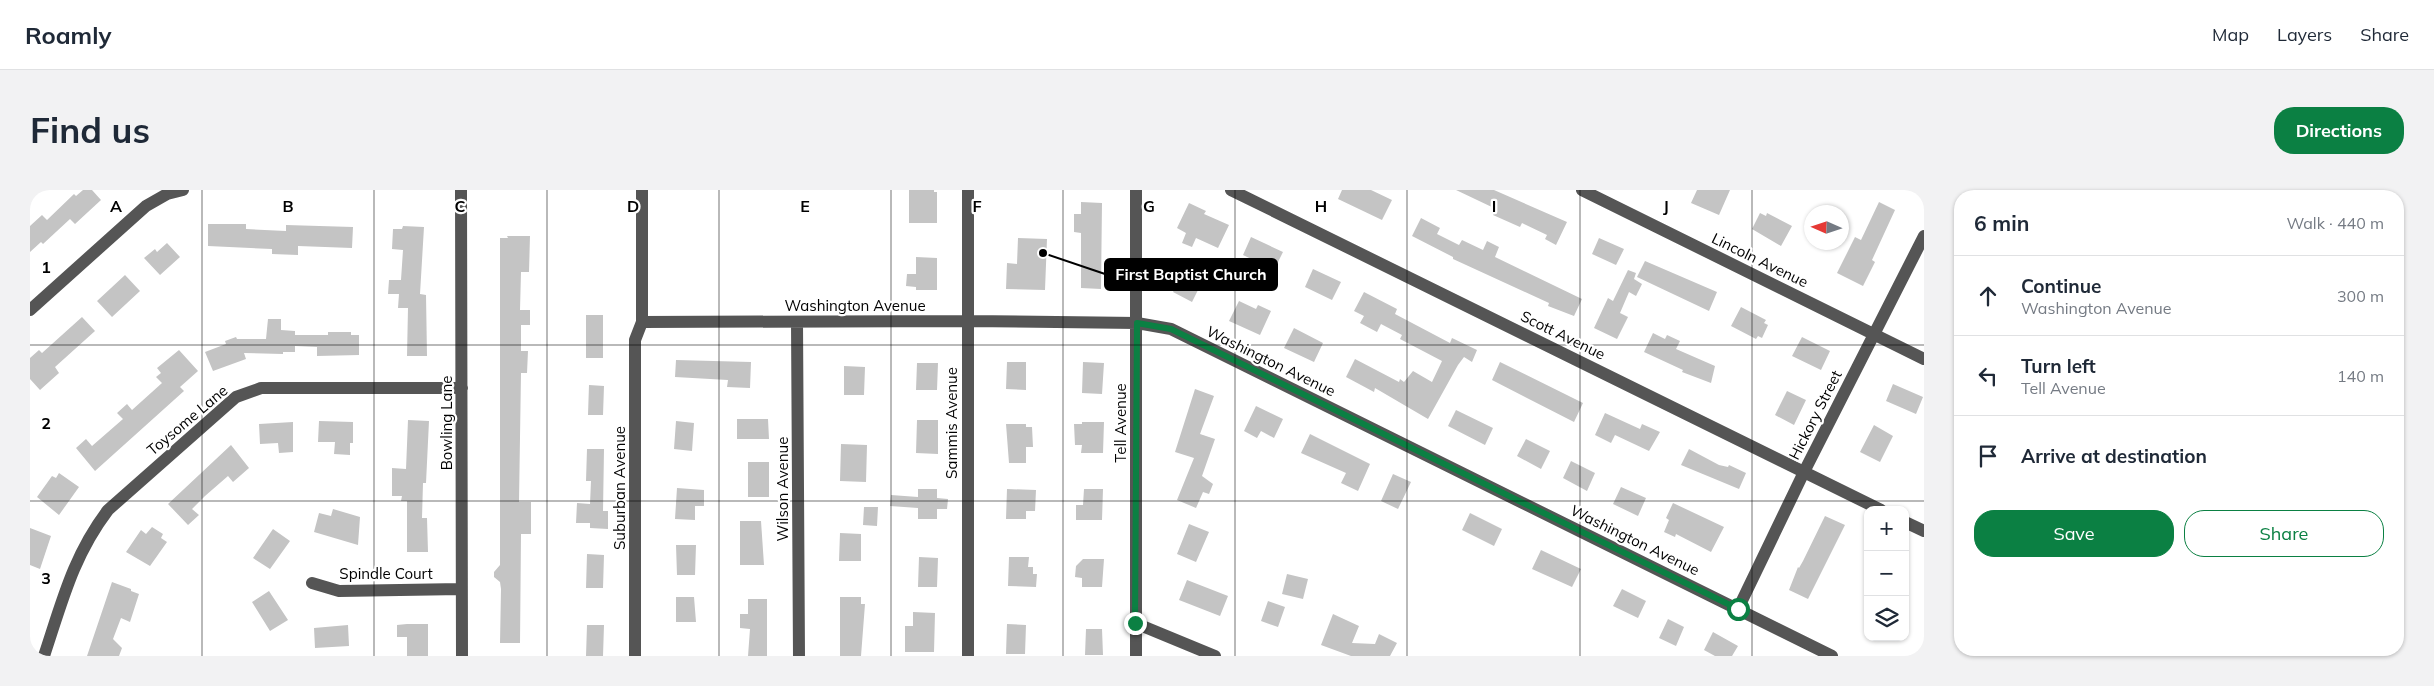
<!DOCTYPE html>
<html lang="en">
<head>
<meta charset="utf-8">
<style>
	body { margin:0; font-family:Mulish,sans-serif; background:#f2f2f3; color:#1f2937 }
	.controls { position:absolute; right:15px; bottom:15px; display:grid; overflow:hidden; border-radius:10px; box-shadow:0 1px 4px #0004 }
	.controls button { width:45px; height:45px; display:grid; place-items:center; padding:0; border:0; border-bottom:1px solid #e0e1e3; background:#fff; color:#1f2937; font:25px sans-serif }
	.compass { position:absolute; left:1774px; top:15px; width:45px; height:45px; border-radius:50%; background:#fff; box-shadow:0 1px 4px #0004; rotate:273deg }
	.stop { position:absolute; width:15px; height:15px; margin:-11px; border:4px solid #0b8043; border-radius:50%; background:#fff }
	.stop.end { background:#0b8043; border-color:#fff; box-shadow:0 1px 5px #0008 }
	.list { margin:0; padding:0; list-style:none }
	h2 { display:flex; justify-content:space-between; align-items:center; height:65px; margin:0; padding:0 20px; font-size:21px }
	h2 small { font-size:16px; font-weight:400; color:#747a83 }
	.list li { display:grid; grid-template-columns:32px 1fr auto; gap:15px; align-items:center; box-sizing:border-box; height:80px; padding:0 20px; border-top:1px solid #e0e1e3 }
	.list b { display:block; font-size:19px; white-space:nowrap }
	.list p { margin:0; font-size:16px; white-space:nowrap; color:#747a83 }
	.list em { font-size:16px; font-style:normal; color:#747a83 }
	.actions { display:flex; gap:10px; padding:15px 20px }
	.actions a { flex:1; padding:11px 0; border:1px solid #0b8043; border-radius:20px; text-align:center; font-size:18px; color:#0b8043 }
	.actions .main { background:#0b8043; color:#fff }
	.icon { flex:none; width:28px; height:28px; fill:none; stroke:currentColor; stroke-width:2; stroke-linecap:round; stroke-linejoin:round }
	.map { position:relative; flex:none; width:1894px; height:466px; overflow:hidden; border-radius:20px }
	header { display:flex; align-items:center; gap:30px; box-sizing:border-box; height:70px; padding:0 25px; background:#fff; border-bottom:1px solid #e0e1e3 }
	header strong { font-size:24px }
	nav { display:flex; gap:28px; margin-inline-start:auto; font-size:18px }
	.intro { display:flex; align-items:center; justify-content:space-between; box-sizing:border-box; height:120px; padding:0 30px }
	h1 { margin:0; font-size:35px }
	.button { padding:12px 22px; border-radius:20px; background:#0b8043; color:#fff; font-size:18px; font-weight:700 }
	main { display:flex; gap:30px; padding:0 30px }
	aside { flex:1; background:#fff; border-radius:20px; box-shadow:0 1px 4px #0004 }
	.map>svg:first-child { display:block }
</style>
</head>
<body>
<header>
<strong>Roamly</strong>
<nav><a>Map</a><a>Layers</a><a>Share</a></nav>
</header>
<div class="intro"><h1>Find us</h1><a class="button">Directions</a></div>
<main>
<div class="map">
<svg width="1894" height="466" viewBox="0 0 1894 466">
	<rect width="100%" height="100%" fill="#fff"/>
	<path fill="#c4c4c4" d="M53,0H62L71,10L45,34L40,29L13,54L11,52L0,62V36L12,25L17,30L44,4L46,6Z
		M879,0H904V2H907V33H879Z
		M1312,0H1341L1362,10L1352,30L1308,9Z
		M1426,0H1464L1537,32L1526,55L1515,49L1517,45L1492,33L1490,37L1463,25L1466,19Z
		M1667,0H1700L1689,25L1661,13Z
		M1051,12L1072,13L1071,99L1051,98V43L1044,42V24H1051Z
		M1849,12L1865,20L1842,70L1845,72L1833,96L1807,83L1825,47L1831,50Z
		M1159,13L1176,21L1174,24L1199,35L1188,58L1166,48L1162,57L1152,53L1156,43L1147,38Z
		M1730,23L1736,26L1737,23L1762,36L1751,56L1722,39Z
		M1391,28L1410,38L1407,44L1429,55L1432,50L1453,60L1457,51L1469,57L1465,67L1552,109L1544,126L1518,116L1519,113L1423,69V67L1382,46Z
		M178,34H216V39L256,41V35L323,37L322,58L268,56V65L242,64V59L178,56Z
		M373,36L394,37L390,104L396,105L397,166H377L378,118H368L369,104H358L359,90H371L373,60L362,59L363,39H372Z
		M477,46H500L499,82H491L490,120H500V135H491V161H498L497,183H491L489,312H501V344H491L490,453H470L471,399L470,392L464,387V382L470,375V48H478Z
		M1221,47L1253,62L1244,80L1213,65Z
		M988,48L1017,49L1015,100L976,99L977,73L987,74Z
		M1569,48L1594,59L1586,75L1562,64Z
		M137,53L150,67L130,85L114,68L125,59L127,62Z
		M886,67L907,68V100H886V97L876,96L877,84H886Z
		M1615,71L1687,102L1679,121L1607,87Z
		M1158,73L1177,82L1162,112L1143,102Z
		M1283,79L1311,92L1302,110L1275,97Z
		M1598,80L1606,83L1604,89L1612,94L1606,106L1599,102L1590,123L1598,127L1587,149L1564,138L1578,108L1583,111Z
		M95,85L110,101L82,127L67,111Z
		M1334,102L1367,119L1365,124L1420,153L1422,148L1447,160L1442,172L1434,167L1428,175L1398,229L1345,198L1344,202L1316,187L1325,169L1369,192L1370,189L1374,192L1383,181L1402,192L1412,171L1370,149L1372,145L1351,134L1347,142L1330,133L1334,126L1324,121Z
		M1209,111L1226,119L1228,115L1241,121L1230,145L1199,131Z
		M1711,117L1736,130L1734,133L1738,135L1732,148L1728,146L1726,149L1701,136Z
		M556,125H573V168H556Z
		M52,127L65,141L25,177L29,183L10,200L0,189V168L9,160L12,163Z
		M238,129H251V140L265,141V145H298V142H321V145H329V165L287,166V157L265,156V162H253V164L214,163L216,169L183,181L175,162L196,154L195,151L206,147L207,149H236Z
		M1264,138L1293,153L1284,172L1254,158Z
		M1623,143L1635,149L1637,145L1650,151L1646,159L1685,176L1681,193L1652,182L1653,180L1614,162Z
		M1772,147L1800,161L1791,180L1762,166Z
		M149,160L168,181L150,197L154,201L65,281L46,258L56,249L62,256L93,229L87,223L97,214L102,220L132,193L126,187L131,183L127,178Z
		M646,170L721,172L720,198L697,197L698,190L645,187Z
		M977,172H996V200L976,199Z
		M1053,172L1074,173L1072,204L1052,203Z
		M1470,172L1553,213L1544,232L1462,190Z
		M887,173H908L907,200H886Z
		M814,176L835,177L834,205H814Z
		M1863,194L1893,207L1886,224L1856,211Z
		M559,195L574,196L573,225H558Z
		M1165,199L1184,206L1170,244L1185,249L1172,286L1183,294L1179,304L1173,302L1166,318L1147,310L1164,268L1145,262Z
		M1757,201L1776,210L1764,235L1745,225Z
		M1226,216L1253,229L1244,248L1231,241L1227,248L1214,241Z
		M1426,220L1463,238L1455,255L1418,236Z
		M1575,223L1610,239L1612,234L1630,242L1619,261L1585,245L1581,253L1565,245Z
		M707,229H738L739,249H707Z
		M378,230L399,231L396,293H393L392,328H397L398,362H377V311H371L372,306H362V278L376,279Z
		M887,230H908V264L886,263Z
		M289,231L323,232V253H320V265L304,264L305,252H288Z
		M646,231L664,233L662,261L644,259Z
		M263,232V262L249,263L248,253L230,254L229,234Z
		M1052,232H1074L1073,263H1051L1052,255H1045L1044,234H1052Z
		M976,234H996V237H1002L1003,257H996V273H979Z
		M1844,235L1863,246L1850,272L1830,262Z
		M1280,244L1340,274L1328,301L1311,293L1316,283L1271,263Z
		M1496,249L1520,261L1511,279L1487,266Z
		M811,254L837,255L836,292L810,291Z
		M201,255L219,278L203,292L198,286L175,306L162,319L169,325L158,335L138,314Z
		M557,259H574L573,321H578V339L560,338V333H546L547,313L560,314L561,291H556Z
		M1659,259L1689,275L1698,277L1699,275L1716,283L1709,299L1651,275Z
		M1541,271L1565,283L1557,301L1533,288Z
		M718,272H739V307H718Z
		M29,283L49,297L29,325L7,307L22,286L26,288Z
		M1363,284L1381,292L1368,319L1351,311Z
		M1591,297L1616,308L1608,326L1583,314Z
		M647,298L674,300V316H665V330L645,329Z
		M888,299H907V308L918,309L917,319H907V329H888V318L860,316L861,305L888,307Z
		M977,299L1006,300L1005,321H996V329H976Z
		M1054,299H1073L1072,330H1046V315H1053Z
		M1643,313L1694,337L1681,362L1646,344L1645,347L1634,342L1639,330L1636,328Z
		M834,317H848L847,336L833,335Z
		M303,319L330,327L328,355L284,342L289,323L301,326Z
		M1440,323L1472,339L1464,356L1432,340Z
		M1795,326L1815,335L1778,409L1759,400L1768,377L1769,378L1773,371Z
		M710,331H731L734,375H710Z
		M1159,334L1179,342L1166,372L1147,364Z
		M122,337L133,344L131,348L137,352L120,376L96,362L111,340L116,344Z
		M0,338L21,346L10,379L0,375Z
		M243,339L260,351L240,379L223,368Z
		M810,343L831,344V371H809Z
		M646,355H666L665,385H647Z
		M1511,360L1551,379L1542,397L1502,379Z
		M557,364L574,365L573,398H556Z
		M889,367L908,368L907,397H888Z
		M979,367H999L998,377H1003V384H1007L1006,397L978,396Z
		M1053,369H1074L1072,397H1052V388L1045,387L1046,376Z
		M1257,384L1278,389L1273,409L1252,404Z
		M1157,390L1198,406L1190,426L1149,410Z
		M82,392L101,399V401L109,404L100,432L91,428L83,449L92,458L89,466H57Z
		M1592,399L1616,411L1608,428L1583,416Z
		M239,401L258,430L240,441L222,412Z
		M646,407H664L666,432H646Z
		M810,407H831V414H835L831,466H810Z
		M718,409H737V466H718L720,439L710,438V424H718Z
		M1238,411L1255,417L1248,437L1231,431Z
		M883,422L905,423L904,462H875V436H883Z
		M1303,424L1329,436L1322,453L1345,454L1349,444L1367,453L1360,466H1321L1291,455Z
		M1638,429L1654,437L1646,456L1629,448Z
		M377,434H398V466H377V447H367V435Z
		M977,434L996,435L995,464H976Z
		M318,435L319,456L285,458L284,438Z
		M557,435H574L573,466H556Z
		M1056,439H1072L1073,465H1055Z
		M1683,442L1708,456L1702,466H1685L1674,460Z"/>
	<g fill="none" stroke-linecap="round" stroke-linejoin="round">
		<path stroke="#555" stroke-width="12" d="M431,0L432,466
			M938,0V466
			M1106,0V466
			M1201,0L1851,320
			M1552,0L1894,169
			M0,120L116,16L137,4L153,0
			M612,132L937,131L1107,133L1141,139L1802,466
			M767,132L769,466
			M1875,332L1894,341
			M282,393L309,401L431,399
			M1708,419L1774,282L1894,46
			M1105,433L1185,466
			M14,466C32,412 43,366 78,320L206,207L231,198H432
			M605,466V150L612,132V0"/>
	</g>
	<g fill="none" stroke-linecap="round" stroke-linejoin="round">
		<path stroke="#0b8043" stroke-width="6" d="M1105,433L1107,133L1141,139L1708,419"/>
	</g>
	<path fill="none" stroke="#000" stroke-width="1" stroke-opacity="0.55" d="M172,0V466M344,0V466M517,0V466M689,0V466M861,0V466M1033,0V466M1205,0V466M1377,0V466M1550,0V466M1722,0V466M0,155H1894M0,311H1894"/>
	<g text-anchor="middle" dominant-baseline="central" stroke-width="4.5" stroke-linejoin="round" paint-order="stroke">
		<g font-size="15" fill="#000" stroke="#fff">
			<text transform="translate(1730 70) rotate(26)">Lincoln Avenue</text>
			<text x="825" y="115">Washington Avenue</text>
			<text transform="translate(1533 145) rotate(26)">Scott Avenue</text>
			<text transform="translate(1241 171) rotate(26)">Washington Avenue</text>
			<text transform="translate(1785 225) rotate(-63)">Hickory Street</text>
			<text transform="translate(157 230) rotate(-40)">Toysome Lane</text>
			<text transform="translate(416 233) rotate(-90)">Bowling Lane</text>
			<text transform="translate(921 233) rotate(-90)">Sammis Avenue</text>
			<text transform="translate(1090 233) rotate(-90)">Tell Avenue</text>
			<text transform="translate(589 298) rotate(-90)">Suburban Avenue</text>
			<text transform="translate(752 299) rotate(-90)">Wilson Avenue</text>
			<text transform="translate(1605 350) rotate(26)">Washington Avenue</text>
			<text x="356" y="383">Spindle Court</text>
		</g>
	</g>
	<g font-size="16" text-anchor="middle" font-weight="bold" fill="#000" stroke="#fff" stroke-width="4.5" stroke-linejoin="round" paint-order="stroke">
		<text x="86" y="22">A</text>
		<text x="258" y="22">B</text>
		<text x="430" y="22">C</text>
		<text x="603" y="22">D</text>
		<text x="775" y="22">E</text>
		<text x="947" y="22">F</text>
		<text x="1119" y="22">G</text>
		<text x="1291" y="22">H</text>
		<text x="1464" y="22">I</text>
		<text x="1636" y="22">J</text>
		<text x="16" y="83">1</text>
		<text x="16" y="239">2</text>
		<text x="16" y="394">3</text>
	</g>
	<path fill="none" stroke="#000" stroke-width="2" d="M1013 63L1075 84"/>
	<circle fill="#000" stroke="#fff" stroke-width="2" cx="1013" cy="63" r="5"/>
	<rect fill="#000" stroke="#000" stroke-width="2" x="1075" y="69" width="172" height="31" rx="5"/>
	<g font-size="16" text-anchor="middle" font-weight="bold" fill="#fff">
		<text x="1161" y="90">First Baptist Church</text>
	</g>
</svg>
<div class="controls">
<button>+</button>
<button>−</button>
<button><svg class="icon" aria-label="layers" viewBox="0 0 24 24"><path d="M12 4l9 5-9 5-9-5zM3 14l9 5 9-5"/></svg></button>
</div>
<svg class="compass" viewBox="-18 -18 36 36"><path d="M0-13l5 13h-10z" fill="#e53935"/><path d="M0 13l5-13h-10z" fill="#747a83"/></svg>
<div class="stop" style="left:1708px;top:419px"></div>
<div class="stop end" style="left:1105px;top:433px"></div>
</div>
<aside>
<h2>6 min<small>Walk · 440 m</small></h2>
<ul class="list">
<li><svg class="icon" aria-label="ahead" viewBox="0 0 24 24"><path d="M12 20V5M6 11l6-6 6 6"/></svg><div><b>Continue</b><p>Washington Avenue</p></div><em>300 m</em></li>
<li><svg class="icon" aria-label="left" viewBox="0 0 24 24"><path d="M17 20v-9H6M10 6l-5 5 5 5"/></svg><div><b>Turn left</b><p>Tell Avenue</p></div><em>140 m</em></li>
<li><svg class="icon" aria-label="arrive" viewBox="0 0 24 24"><path d="M6 21V4h12l-3 4 3 4H6"/></svg><div><b>Arrive at destination</b></div></li>
</ul>
<div class="actions"><a class="main">Save</a><a>Share</a></div>
</aside>
</main>
</body>
</html>
